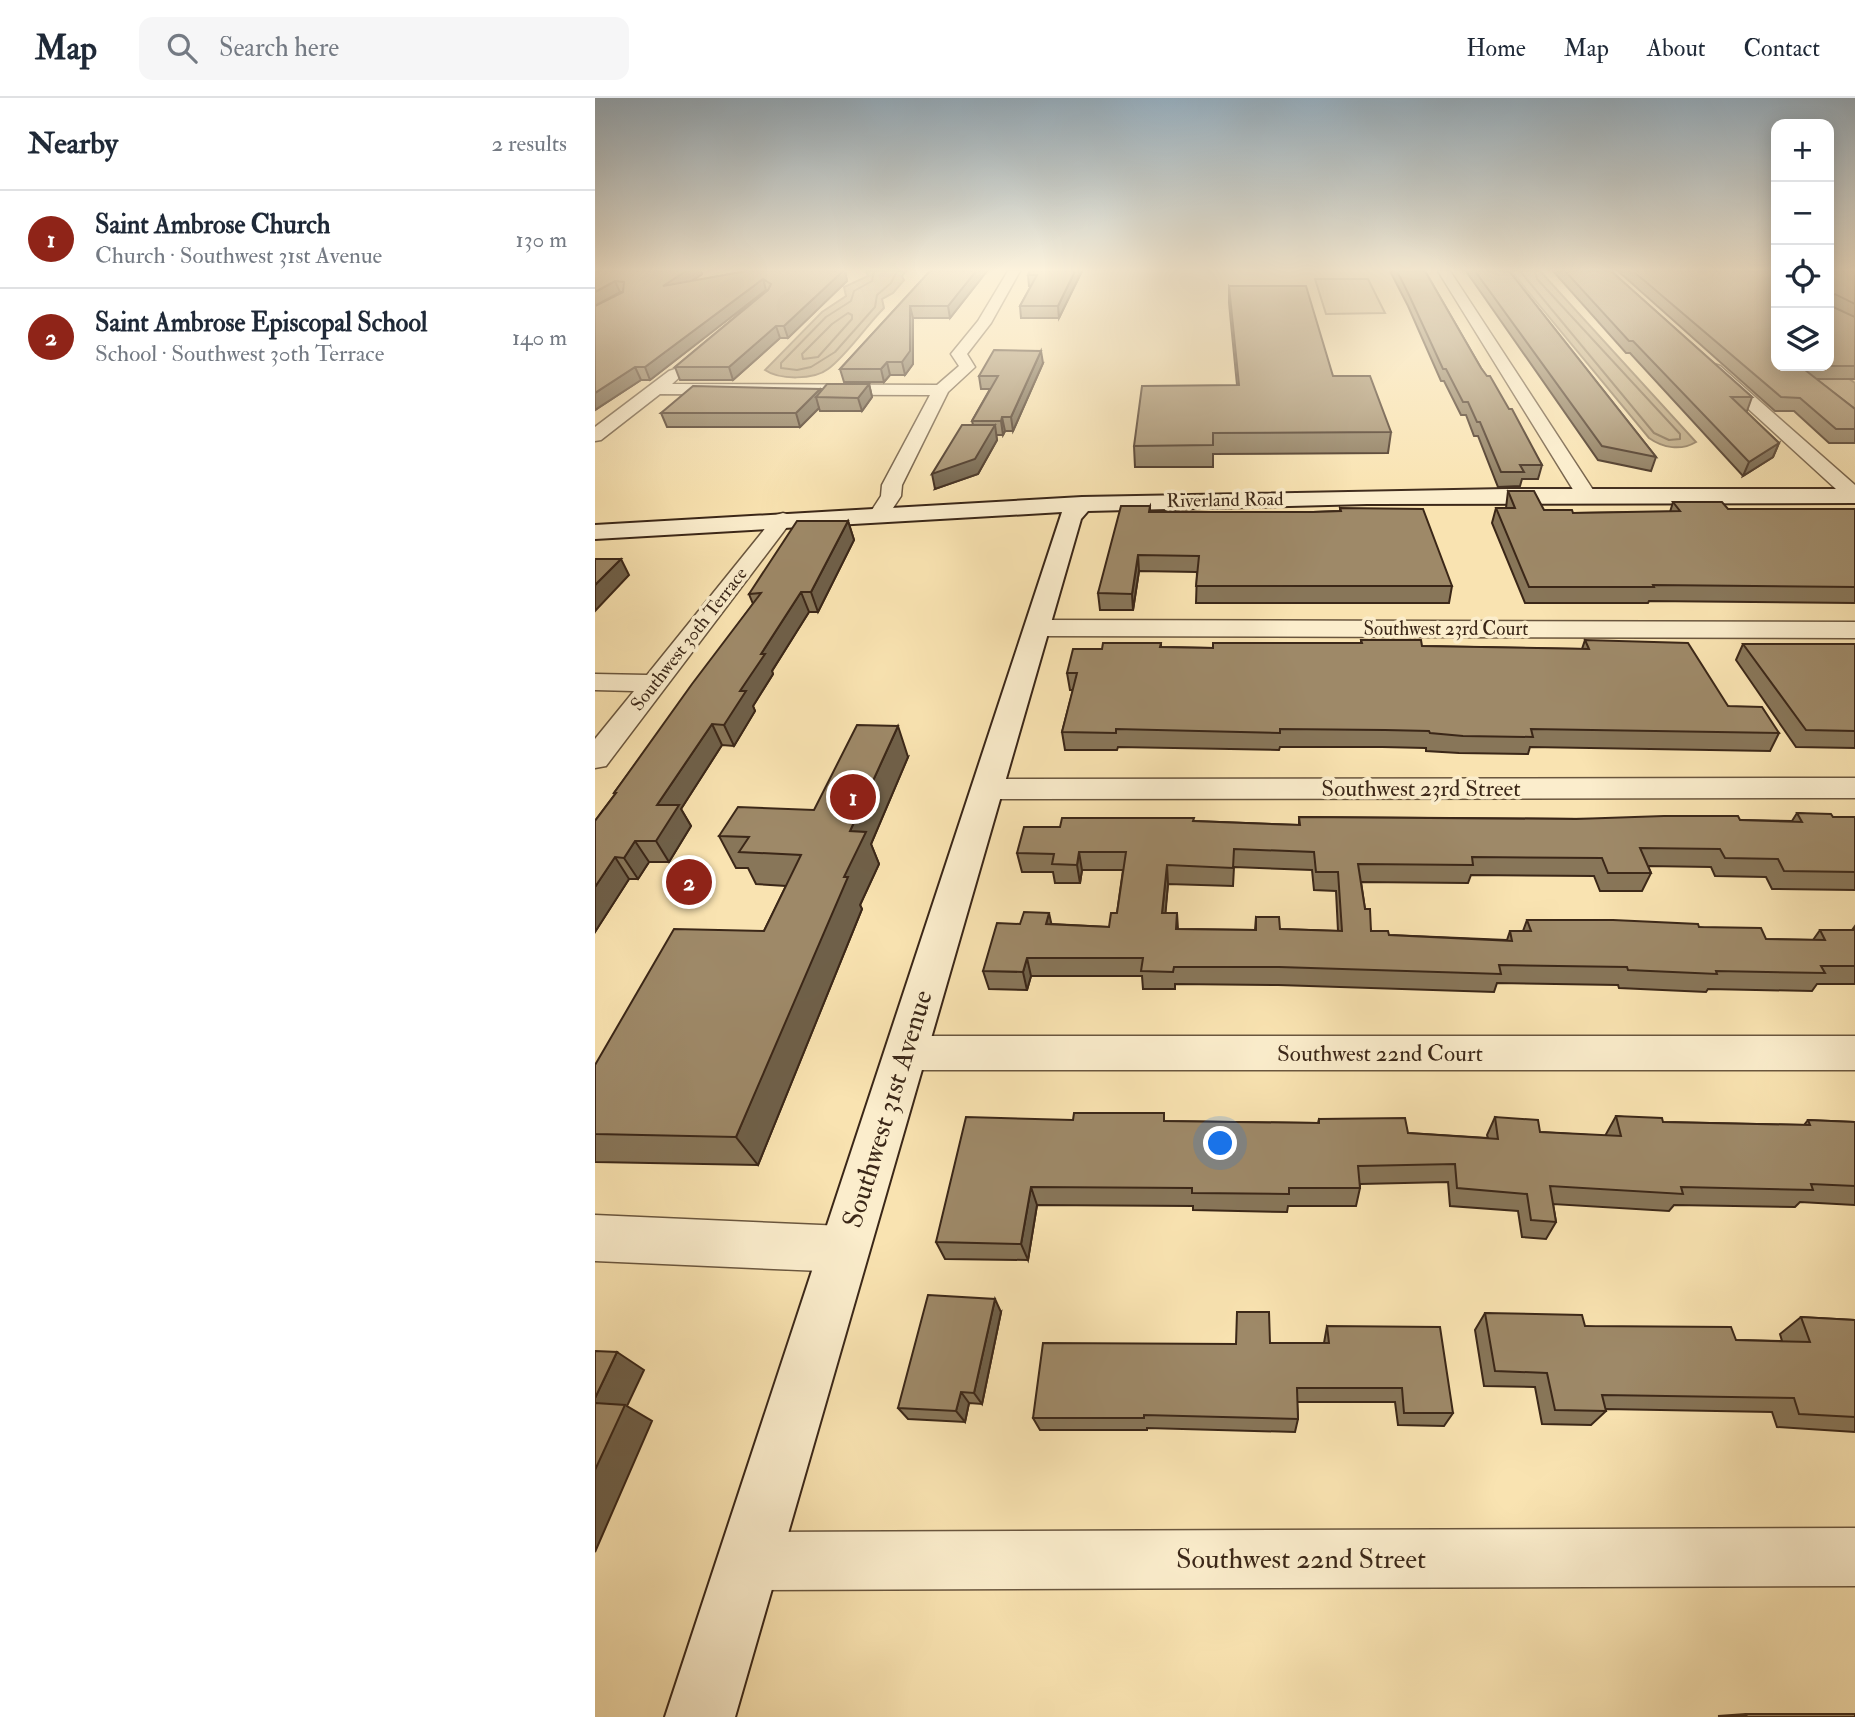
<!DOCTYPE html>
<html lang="en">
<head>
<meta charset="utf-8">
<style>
	body { margin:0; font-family:"IM FELL Double Pica",serif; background:#f6f6f7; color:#1f2937 }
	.controls { position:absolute; right:21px; top:21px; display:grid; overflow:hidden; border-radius:14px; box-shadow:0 4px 18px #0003 }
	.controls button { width:63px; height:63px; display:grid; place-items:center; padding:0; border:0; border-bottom:2px solid #e0e1e3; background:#fff; color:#1f2937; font:35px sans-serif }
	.you { position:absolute; left:626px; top:1046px; width:24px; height:24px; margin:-18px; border:5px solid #fff; border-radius:50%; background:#1a73e8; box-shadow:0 0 0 10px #1a73e833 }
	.badge { display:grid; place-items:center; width:46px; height:46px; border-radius:50%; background:#8f2418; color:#fff; font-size:23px; font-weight:700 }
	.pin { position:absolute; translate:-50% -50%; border:4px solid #fff; box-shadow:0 2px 7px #0006 }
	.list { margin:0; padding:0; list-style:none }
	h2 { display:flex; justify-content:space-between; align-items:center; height:91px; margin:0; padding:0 28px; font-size:30px }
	h2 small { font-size:23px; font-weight:400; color:#747a83 }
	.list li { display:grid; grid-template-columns:46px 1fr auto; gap:21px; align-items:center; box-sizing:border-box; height:98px; padding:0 28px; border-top:2px solid #e0e1e3 }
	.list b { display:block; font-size:26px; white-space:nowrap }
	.list p { margin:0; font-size:23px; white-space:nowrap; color:#747a83 }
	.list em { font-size:23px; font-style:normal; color:#747a83 }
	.icon { flex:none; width:38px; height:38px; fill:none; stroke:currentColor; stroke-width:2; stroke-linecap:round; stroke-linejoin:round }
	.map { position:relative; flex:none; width:1260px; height:1619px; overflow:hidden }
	header { display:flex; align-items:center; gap:42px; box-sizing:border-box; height:98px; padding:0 35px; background:#fff; border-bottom:2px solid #e0e1e3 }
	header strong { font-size:33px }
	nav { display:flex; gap:38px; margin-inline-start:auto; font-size:24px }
	.search { width:490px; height:63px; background:#f6f6f7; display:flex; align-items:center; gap:18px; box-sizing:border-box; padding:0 24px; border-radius:14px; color:#747a83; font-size:26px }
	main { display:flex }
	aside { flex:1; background:#fff }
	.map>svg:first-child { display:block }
</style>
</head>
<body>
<header>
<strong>Map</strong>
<div class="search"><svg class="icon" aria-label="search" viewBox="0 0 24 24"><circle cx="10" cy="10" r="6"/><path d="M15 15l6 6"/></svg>Search here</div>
<nav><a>Home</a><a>Map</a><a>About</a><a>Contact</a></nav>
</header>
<main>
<aside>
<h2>Nearby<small>2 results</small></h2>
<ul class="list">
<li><span class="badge">1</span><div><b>Saint Ambrose Church</b><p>Church · Southwest 31st Avenue</p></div><em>130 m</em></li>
<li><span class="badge">2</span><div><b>Saint Ambrose Episcopal School</b><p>School · Southwest 30th Terrace</p></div><em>140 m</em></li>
</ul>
</aside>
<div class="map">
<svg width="1260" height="1619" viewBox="0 0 1260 1619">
	<rect width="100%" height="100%" fill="#f9e3b1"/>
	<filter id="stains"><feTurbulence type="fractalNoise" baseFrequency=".00286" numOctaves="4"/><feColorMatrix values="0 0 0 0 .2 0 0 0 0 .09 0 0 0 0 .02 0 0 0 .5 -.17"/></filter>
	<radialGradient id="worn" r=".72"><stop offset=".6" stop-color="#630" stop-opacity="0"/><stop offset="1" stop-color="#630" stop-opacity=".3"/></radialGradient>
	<path fill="#d9c397" stroke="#8a7558" stroke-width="2" d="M720,181H773L790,215L731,216Z"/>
	<path fill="#b8a37d" stroke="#867155" stroke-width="2" d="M271,173H311L307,178L309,182L298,195L287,201L289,210C272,227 251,258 233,271C219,282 184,282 170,272L227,214L251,198L249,189L273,178Z
		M916,173H945L1101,344C1086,353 1068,350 1054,340Z
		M1234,267L1260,285V316L1198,268Z"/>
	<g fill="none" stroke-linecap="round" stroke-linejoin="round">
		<path stroke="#7a654a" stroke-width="2" d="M279,173L277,183L259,193L256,203L231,219L186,265V270L202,272L216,269L240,254L280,209L282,197L296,185L302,173
			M925,173L1059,335L1074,342L1085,341V336L942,181L940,173
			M253,215L257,217V221L223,259L208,261L207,256L237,226Z"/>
		<g stroke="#6a563e" stroke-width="3">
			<path id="street" d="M413,173H425L396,225L372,256L380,269L353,294L307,387L306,398L292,419H278L275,415L286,398L287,387L335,297L65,296L6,342L0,343V329L74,273L80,271L88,276L77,286L342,287L364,268L356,256L383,223Z
				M843,173H855L1002,398L999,402H985L982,398Z
				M1119,266L1125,268L1260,387V404L1253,402L1113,274L1111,271L1113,268Z
				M188,415L195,417L199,421L195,425L11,668L0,670V641L39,593L0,592V576L52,577L181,417Z
				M442,522L1260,524V540L442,538L433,535L429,530L433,525Z
				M1260,680V700L391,701L380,698L376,691L380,684L391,681Z
				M311,938H1260V972H311L297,967L291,955L297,943Z
				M0,1117L249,1128L266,1135L273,1151L266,1167L249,1174L0,1163Z
				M1260,1430V1488L153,1492L132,1484L124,1463L132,1442L153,1434Z"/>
		</g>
		<g stroke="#3b2718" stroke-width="4">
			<path id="secondary" d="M911,391H1260V405L772,406L493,413L486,421L140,1619H70L467,414L0,441V427L487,399Z"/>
		</g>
		<use href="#street" fill="#fbedcc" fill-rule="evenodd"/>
		<use href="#secondary" fill="#fbedcc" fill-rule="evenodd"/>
	</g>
	<path fill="#887659" stroke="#3b2718" stroke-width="2" fill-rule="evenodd" d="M0,173H106L107,176L97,183L152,173H250L252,183L193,240H185L138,282H85L80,269L172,192H171L55,282H46L0,312ZM25,194H27L5,205Z
		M335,173H392L355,220H318V266L310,277H295L289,284H249L245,271Z
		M435,173H487L464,220H426L425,208L436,188H434L433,177Z
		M795,173H830L886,270L947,367L943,381H927L925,388L903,389L883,338H879L871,317H866L849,283H846L813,208Z
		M871,173H914L1061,359L1056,373L1003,362Z
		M958,173H1016L1157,299L1152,313H1150L1184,345L1178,359L1148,378L1035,255H1031Z
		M1023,173H1181V268L1234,173H1260V281H1221L1260,311V345H1234L1199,313H1180Z
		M634,188L738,278L796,334L793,355L618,356V369H540L539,348L642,287L634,205Z
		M448,265L418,333H410L408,337H401L402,342L383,376L340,391L378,327L377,323L395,291H386L384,278Z
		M274,286L277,299L267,313H225L224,310L205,329H72L66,315L225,291L226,293Z
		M913,393L949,412L978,415L1075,414L1078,404L1133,411H1260V505L1054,503L1053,505H930L897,425L901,410H911Z
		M555,408V414H718L745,413V410L857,488L854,505H601L602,474L544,473L538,512H505L503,495Z
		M253,423L259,442L223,514H214L177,573L178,576L158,608L160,613L139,648L127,647L86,711L96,728L74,764H54L43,781H34L0,834V723L20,696L19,695L158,506L154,496Z
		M766,542L827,548L987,551L990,542L1133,608L1184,635L1175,653L935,649L933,656L864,655L831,653V650L787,649H685L684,652L523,649L522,652H470L467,634L478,592H475L472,575L507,551L566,545V549L618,550L766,545Z
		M1148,546H1260V650L1201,649L1141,562Z
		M313,659L276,746L284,766L265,807L267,811L163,1067L0,1064V967L169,833L191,788L161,786L153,770H141L124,738L219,712Z
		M1202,715L1238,719H1260V792L1177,791L1171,779L1120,778L1116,769L1053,768L1056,775L1047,793H1005L999,778L876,777L873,785L766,784L770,811L776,833L794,837L912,842L915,833H928L932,822L1104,829L1171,841L1218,842L1225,832H1257L1260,828V886H1222L1217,893L1113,891L1111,894L1024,890L1023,887L902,885L899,894L683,887L580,886V891H548L547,878H436L432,892L394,891L388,873L457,826L514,829L522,815L528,772H487L485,785H460L458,774H427L422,755L465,729L599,723L704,727V719L1145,722L1197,723ZM639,769L717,772L719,792L741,793L743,833L685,831L661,819L660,832L583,831L582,815H570L573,786L638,788Z
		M1021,1018L1068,1024L1209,1027L1213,1022L1260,1024V1107L1205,1104L1200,1109L1079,1107L1074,1113L958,1106L961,1124L951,1141L927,1139L923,1113L855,1108L853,1084L765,1086V1090L761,1108H693L692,1114L598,1112V1108L442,1107L433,1162L350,1161L341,1144L478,1022L723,1025L724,1021L813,1035L893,1040L892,1037L900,1019L945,1034L1010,1038Z
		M406,1214L387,1306L374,1305L370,1324L313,1321L303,1310Z
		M890,1215L990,1228L1141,1242L1187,1243L1185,1236L1206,1219L1260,1222V1334L1182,1329L1177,1314L1010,1311L1011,1313L996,1327L947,1326L940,1289L889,1288L880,1232Z
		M732,1228L858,1315L849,1328L803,1327L800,1304H702L703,1321L700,1334L552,1330V1332H445L438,1320L641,1246L729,1245Z
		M1151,1616L1260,1619L1123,1618Z"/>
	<path fill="#6f6049" stroke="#3b2718" stroke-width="2" d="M91,173H106L107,176L73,199L68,188Z
		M248,173H250L252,183L193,240L189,228Z
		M381,173H392L355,220L353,208Z
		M480,173H487L464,220L463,208Z
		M168,181L171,192L55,282L50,269Z
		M20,183L25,194L0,208V194Z
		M315,208L318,220V266L310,277L307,264Z
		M181,228L185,240L138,282L134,269Z
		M446,253L448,265L418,333L416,319Z
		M292,264L295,277L289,284L286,271Z
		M40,269L46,282L0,312V295Z
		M274,286L277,299L267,313L263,300Z
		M225,291L228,299H221L224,310L205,329L201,315Z
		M407,319L410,333L408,337L406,323Z
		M400,327L402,342L383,376L340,391L337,376Z
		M1184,345L1178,359L1148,378L1154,364Z
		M253,423L259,442L223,514L216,494Z
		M543,457L544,473L538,512L537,496Z
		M26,461L34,477L0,513V487Z
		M206,494L214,514L177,573L178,576L158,608L160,613L139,648L129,627L145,593L166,556Z
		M117,626L127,647L86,711L96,728L74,764L61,743L62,707Z
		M303,628L313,659L276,746L284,766L265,807L267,811L163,1067L141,1039L249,779L255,733Z
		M40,743L54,764L43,781L29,760Z
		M484,754L487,772L485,785L482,767Z
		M20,759L34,781L0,834V789Z
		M572,767L573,786L569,833L567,815Z
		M454,815L458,833L451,826Z
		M432,860L436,878L432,892L428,874Z
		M436,1089L442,1107L433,1162L426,1146Z
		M400,1201L406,1214L387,1306L379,1295Z
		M22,1254L49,1272L32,1308L57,1323L0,1454V1300Z
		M366,1294L374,1305L370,1324L361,1313Z"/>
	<path fill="#9e8968" stroke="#3b2718" stroke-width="2" fill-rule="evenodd" d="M0,173H91L68,188L152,173H248L189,228H181L134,269H80L173,192L176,186L168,181L50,269H40L0,295V208L28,194L29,184L20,183L0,194Z
		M335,173H381L353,208H315V253L307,264H292L286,271H245Z
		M435,173H480L463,208H425L442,177H433Z
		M802,173H830L886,270L892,278H895L914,311H917L947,367H925L929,374H906L885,324H882L873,304H868L851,271H848L814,197Z
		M880,173H914L1061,359L1007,348Z
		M970,173H1016L1157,299H1136L1184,345L1154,364L1038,243H1034Z
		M1038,173H1181V268H1234V173H1260V206L1240,196L1236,198V208L1260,219V268H1205L1260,311V331H1241L1205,300L1186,299Z
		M634,188H711L738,278H775L796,334L618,335V347L539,348L547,288L644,287Z
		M399,252L446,253L416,319H407L406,323H377L403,278H384Z
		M232,286H274L263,300L221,299Z
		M98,288L225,291L201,315H66Z
		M367,327H400L380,361L337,376Z
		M913,393H939L949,412H977L978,415L1085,413L1078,404H1127L1133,411H1260V489L1058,487L1059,489H934L901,410H920Z
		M526,408H555L554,414H718L746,413L745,410L828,411L857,488H601L604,458L543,457L537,496L503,495Z
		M202,423H253L216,494H206L166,556H170L145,593H151L129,627L117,626L62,707H84L61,743H40L29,760L20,759L0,789V723L21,695H19L97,586L166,495L154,496Z
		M0,461H26L0,487Z
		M766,542H826L827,548L994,551L990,542L1093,545L1133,608L1167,609L1184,635L936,631L938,639L868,638L835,635L834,633L790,632L685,631V635L521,631V635L467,634L482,575H472L478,551H507L508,545H566L565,549L618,550V545H767Z
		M1148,546H1260V633L1211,632Z
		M262,627L303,628L255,733L271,734L249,779H253L141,1039L0,1036V967L79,831L169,833L206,757L144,754L154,739L124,738L143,709L219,712Z
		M1202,715L1236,716L1238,719H1260V774L1189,773L1183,761L1130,760L1125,751L1045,750L1056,775H1013L1007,760L877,759L878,767L763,766L770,811H775L776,833H793L794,837L917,843L915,833H936L932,822H1018L1103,826L1104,829L1166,830L1171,841L1230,842L1225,832H1260V868H1226L1230,875L1121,873L1122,876L1033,872L1032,869L904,867L906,876L684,869H579L578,874L546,873L548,860H432L428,874L388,873L402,825L425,826L429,814L454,815L451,826L514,829L516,815H522L531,754H484L482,767L457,766L459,756L422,755L429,729H465L467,720H599L598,723L705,727L704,719L981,721L1069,718H1143L1145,722L1207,724ZM639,751L719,754L721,774H743L747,833L685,831L684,819H661V832L581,831L582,815H567L572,767L638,770Z
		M479,1015H569V1023L724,1025V1021L810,1020L813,1035L903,1041L900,1019L943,1022L945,1034L1026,1038L1021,1018L1067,1020L1068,1024L1215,1027L1213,1022L1260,1024V1088L1216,1086L1218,1092L1086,1089L1088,1096L955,1088L961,1124L936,1122L932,1096L862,1090L860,1066L763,1068L765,1090H694V1096L597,1095V1090L436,1089L426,1146L341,1144L371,1019L478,1022Z
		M333,1197L400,1201L379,1295L366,1294L361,1313L303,1310Z
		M642,1214H674L675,1245H734L732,1228L845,1229L858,1315H809L807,1290H702L703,1321L549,1317V1320H438L448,1245L641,1246Z
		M890,1215L987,1217L990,1228L1136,1229L1141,1242L1215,1244L1206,1219L1260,1222V1319L1204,1316L1199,1300L1007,1297L1011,1313L960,1312L952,1275L900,1273Z
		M0,1253L22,1254L0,1300Z
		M0,1305L30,1307L0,1372Z
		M1151,1616H1260V1619H1152Z"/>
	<linearGradient id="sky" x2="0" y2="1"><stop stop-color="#95adbd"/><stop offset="0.43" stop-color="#fcf2dc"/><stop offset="1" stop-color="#fcf2dc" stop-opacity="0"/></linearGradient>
	<rect width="1260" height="400" fill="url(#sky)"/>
	<g text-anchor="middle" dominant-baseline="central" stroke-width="7" stroke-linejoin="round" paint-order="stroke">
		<g font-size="19" fill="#3b2718" stroke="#fbedcc">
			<text transform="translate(630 402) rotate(-1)">Riverland Road</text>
			<text x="851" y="531">Southwest 23rd Court</text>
			<text transform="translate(94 541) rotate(-52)">Southwest 30th Terrace</text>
		</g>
		<g font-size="23" fill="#3b2718" stroke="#fbedcc">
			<text x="826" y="690">Southwest 23rd Street</text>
			<text x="785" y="955">Southwest 22nd Court</text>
		</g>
		<g font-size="28" fill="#3b2718" stroke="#fbedcc">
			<text transform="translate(293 1011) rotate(-73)">Southwest 31st Avenue</text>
			<text x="706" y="1461">Southwest 22nd Street</text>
		</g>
	</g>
	<rect width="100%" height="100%" filter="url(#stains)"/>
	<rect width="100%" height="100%" fill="url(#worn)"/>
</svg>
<div class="controls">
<button>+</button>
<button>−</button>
<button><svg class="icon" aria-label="locate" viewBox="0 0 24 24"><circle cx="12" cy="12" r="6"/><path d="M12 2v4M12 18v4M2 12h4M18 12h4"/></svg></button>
<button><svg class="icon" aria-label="layers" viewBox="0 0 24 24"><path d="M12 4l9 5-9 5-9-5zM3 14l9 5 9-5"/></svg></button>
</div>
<div class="you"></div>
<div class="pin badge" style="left:258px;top:699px">1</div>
<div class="pin badge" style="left:94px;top:784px">2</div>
</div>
</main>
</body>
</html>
